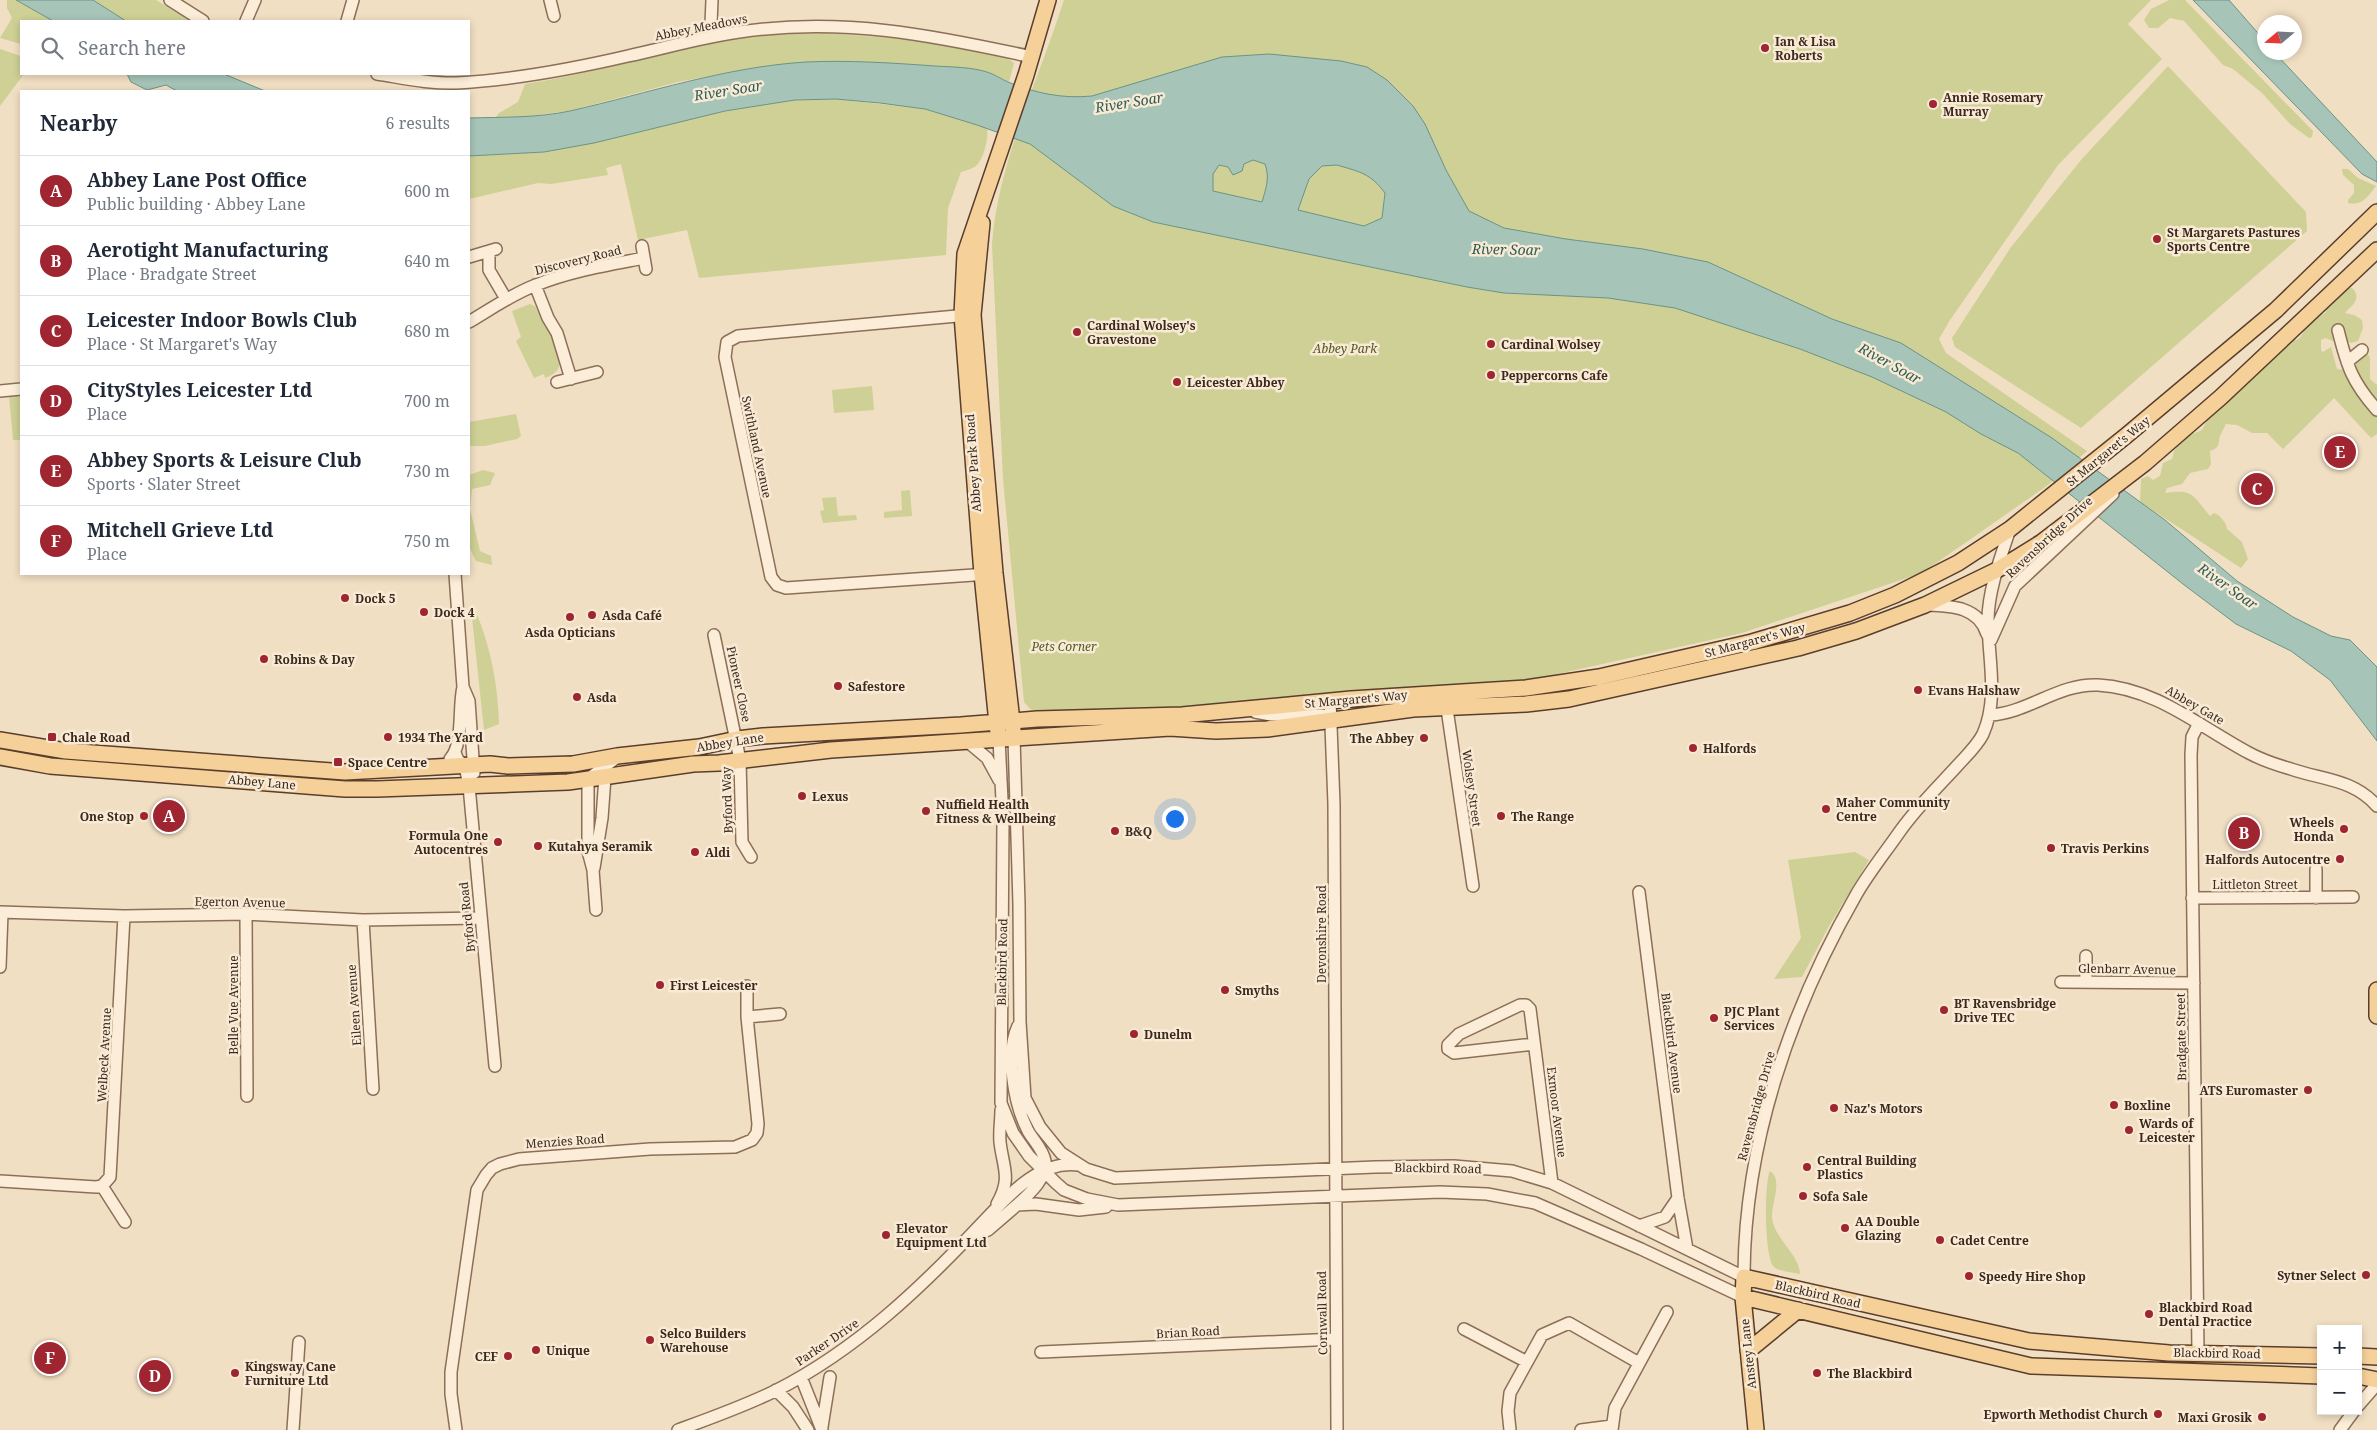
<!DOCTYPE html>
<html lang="en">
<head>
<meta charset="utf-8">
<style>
	body { margin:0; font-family:"Noto Serif",serif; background:#f6f6f7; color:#1f2937 }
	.controls { position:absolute; right:15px; bottom:15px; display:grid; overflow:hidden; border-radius:0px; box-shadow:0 2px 8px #0003 }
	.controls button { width:45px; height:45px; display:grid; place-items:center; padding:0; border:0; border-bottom:1px solid #e0e1e3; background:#fff; color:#1f2937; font:25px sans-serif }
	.compass { position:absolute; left:2257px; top:15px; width:45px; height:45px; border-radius:50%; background:#fff; box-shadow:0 2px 8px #0003; rotate:251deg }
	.you { position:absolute; left:1174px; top:818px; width:18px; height:18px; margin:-12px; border:4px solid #fff; border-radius:50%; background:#1a73e8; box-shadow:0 0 0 8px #1a73e833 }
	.badge { display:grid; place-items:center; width:32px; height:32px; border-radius:50%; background:#9f2531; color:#fff; font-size:16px; font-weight:700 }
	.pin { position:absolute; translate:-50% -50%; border:2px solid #fff; box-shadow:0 1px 5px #0006 }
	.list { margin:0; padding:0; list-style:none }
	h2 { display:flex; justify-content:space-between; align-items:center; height:65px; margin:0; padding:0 20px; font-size:21px }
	h2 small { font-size:16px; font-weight:400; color:#747a83 }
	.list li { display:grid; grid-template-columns:32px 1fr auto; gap:15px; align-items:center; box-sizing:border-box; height:70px; padding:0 20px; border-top:1px solid #e0e1e3 }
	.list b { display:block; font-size:19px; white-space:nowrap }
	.list p { margin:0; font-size:16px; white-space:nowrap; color:#747a83 }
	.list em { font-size:16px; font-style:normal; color:#747a83 }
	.icon { flex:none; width:28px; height:28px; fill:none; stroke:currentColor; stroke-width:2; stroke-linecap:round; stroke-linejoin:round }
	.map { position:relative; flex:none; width:2377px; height:1430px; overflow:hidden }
	.search { position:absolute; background:#fff; box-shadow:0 2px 8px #0003; left:20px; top:20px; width:450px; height:55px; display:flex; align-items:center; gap:12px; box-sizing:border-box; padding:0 18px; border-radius:0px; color:#747a83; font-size:19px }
	.panel { position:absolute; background:#fff; box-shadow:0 2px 8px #0003; left:20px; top:90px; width:450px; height:485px; border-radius:0px }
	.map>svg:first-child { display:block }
</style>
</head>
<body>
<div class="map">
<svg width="2377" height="1430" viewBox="0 0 2377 1430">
	<rect width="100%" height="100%" fill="#f1dfc3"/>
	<path fill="#ced096" d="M7,0H15L53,21H21V44L0,38L12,18L7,8Z
		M93,0H156L190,21H126Z
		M1064,0H2151L2128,24L2162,59L2058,165L1950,320L1939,339L1946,353L2087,451L2048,485L1922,573L1742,633L1535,679L1457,688L1194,707L1039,712L1030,709L1024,702L1003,479L992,244C998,162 1039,79 1064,0Z
		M2169,0H2185L2313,131L2312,137L2309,138L2290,124L2262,93L2233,69L2223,65L2184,21L2170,18L2158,28H2149L2144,20L2151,9Z
		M825,33L919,40L1007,58L1014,63L1009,82L988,72L960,68L908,64L807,62L726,73L678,82L569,111L524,117H496L499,113L518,102L525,84C592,74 656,53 723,41C756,35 791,34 825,33Z
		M0,49L21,56V74H24L0,106Z
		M2168,66L2306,212L2307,231L2081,428L1955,347L1952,338L2011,247L2081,160Z
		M836,99L925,109L987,128C989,137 984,159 976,166C972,169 966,170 961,172L948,208L946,255L699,278L687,230L638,240L621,164L606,168L608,175L551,184L538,183L469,199V156L544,152L725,111L795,100Z
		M2342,169H2348L2358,178L2376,186C2369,195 2362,207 2348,203V200L2354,193V185L2343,175Z
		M2346,288H2352C2363,299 2351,306 2345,313L2354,315L2362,320L2363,328L2358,341L2351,343L2337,336L2333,341L2325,338L2321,340V350L2323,352L2331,347L2337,369L2345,370L2367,352L2370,358V379L2377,385V434L2371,438L2334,398L2283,449L2267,433H2252L2237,425L2226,424C2224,428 2221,433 2220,436C2218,444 2220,448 2210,451L2211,464L2208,469L2190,473L2182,484L2167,488L2165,493C2194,489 2192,495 2210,516L2214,513C2220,515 2226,522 2227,529L2242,542L2248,559L2241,568L2140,502L2141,479L2148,476L2153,480L2160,476L2163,463L2172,459L2174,451L2184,438L2202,430L2210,414L2217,412L2294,337L2296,340C2305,336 2302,329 2308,324C2313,319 2321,316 2326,312L2325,301Z
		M530,304L535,306C542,319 566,356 558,369C555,374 550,376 545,378L544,374L534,378L516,341L521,337L512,311Z
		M872,386L874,410L834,413L832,390Z
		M17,394L21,398V440H13L9,396Z
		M516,414L521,436L517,439L485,446H469V422Z
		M483,470L495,473L490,485L472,489L470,509L480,551L491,556L492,565L476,561L469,547V475Z
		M910,490L912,516L884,518V512L902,510L901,491Z
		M836,497L838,516L856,515L857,520L823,523L820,511L824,510L822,498Z
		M476,612C491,648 498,686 499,724L484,730L472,618Z
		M1855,852L1869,860L1829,926L1802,977L1774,979L1801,938L1788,860Z
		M1770,1171C1785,1181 1768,1208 1773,1223C1778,1241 1800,1257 1800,1274C1792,1272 1780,1272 1774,1267C1764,1257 1764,1183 1770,1171Z"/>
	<path fill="#a6c4b8" stroke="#6c9385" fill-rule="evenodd" d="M16,0H93L126,21H53Z
		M2193,0H2229L2264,40V52L2275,53L2377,162V182L2362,174Z
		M1269,54L1341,61L1367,67L1387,80L1413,106L1425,124L1446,170L1469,211L1504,228L1566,239L1643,249L1708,262L1832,319L1901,343L2052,438L2165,520L2237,581L2293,617L2331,636L2350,640L2377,667V741L2330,680L2291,651L2236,624L2183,584L2018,453L1981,434L1946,412L1872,377L1800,349L1675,308L1608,298L1504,293L1467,287L1153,222L1113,206L1030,144L977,125L925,109L880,103L836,99L795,100L725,111L594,143L544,152L469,156V118C503,117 537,118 570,111C649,93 725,67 806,62C849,60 893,63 935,66C952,67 971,67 987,72C994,74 1001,79 1008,82C1035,93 1062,99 1092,96L1222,57ZM1253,160L1265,164C1270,178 1266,188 1262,202L1213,191V174L1219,165L1228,167L1233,175L1242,171L1244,164ZM1337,165C1360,172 1370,173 1385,193L1382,218L1364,226L1298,210L1309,179L1322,166Z
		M127,74H224L265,91H177L166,85L147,90L131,82Z"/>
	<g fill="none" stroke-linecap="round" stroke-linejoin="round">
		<g stroke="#8d6f59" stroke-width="14">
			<path id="minor" d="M170,0L203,21
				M550,0L554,16
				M712,0L711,24L713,36
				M246,21L255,0
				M347,21L353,0
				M377,74C403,78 430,84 456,83C514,80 572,69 628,56C665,48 702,37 739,32C842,17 932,35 1032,57
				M642,246L646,269
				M489,251V270L506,299
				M469,257L496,249
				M535,285L548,318L557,333L571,379
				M968,315L738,336L727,342L725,357L771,577L777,585L786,588L988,574
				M469,322C491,309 512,294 536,285C570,271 608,265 644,258
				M2338,330C2347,366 2352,382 2377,410
				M2347,362L2362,350
				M557,382L597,372
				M0,391L21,389
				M1925,605C1951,606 1978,606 1987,634
				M714,635L740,760L742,842L751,857
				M1991,640L2015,586L2113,494
				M463,687L469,701L474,773
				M1330,700L1334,804L1337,1430
				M1446,702L1473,886
				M1255,712L1271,715H1323L1329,721
				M1990,715C2028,713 2059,683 2098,685C2156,688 2200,727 2249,753C2262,760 2277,765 2291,769C2323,780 2353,779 2377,806
				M1014,738L1019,904L1020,1022L1025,1098L1040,1127L1061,1153L1086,1169L1115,1178L1375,1167L1454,1166L1512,1171L1552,1183L1744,1277C1744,1144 1790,1010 1856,895C1868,874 1884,854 1898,834C1915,809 1937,788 1957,766C1966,756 1977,746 1983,734C1999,698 1988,658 1988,620C1988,591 2001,556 2010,529
				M999,739L1003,821L1001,1103L1013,1133L1029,1156L1056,1183L1064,1190L1087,1199L1118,1205L1440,1192L1487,1194L1535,1203L1641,1249L1743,1297
				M968,742L987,758L999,780
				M455,753L458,760L465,766L469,786L495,1066
				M450,759C464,744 458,707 463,687L455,574
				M594,868L602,818L605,777L598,774
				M2316,869V898
				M1639,892L1678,1198L1687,1249
				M2192,898L2353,897
				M596,910L593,870L588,851V779L616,758
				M0,912L124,916L246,914L363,920L480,918
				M246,914L247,1096
				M363,920L373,1089
				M2086,956V982
				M0,967L2,913
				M2061,982L2194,983
				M747,1017L780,1014
				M1534,1044L1454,1053L1448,1049V1045L1459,1034L1520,1005H1526L1530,1009L1552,1183
				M0,1181L96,1187L102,1186L110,1177L124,916
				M102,1186L125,1222
				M997,1204C1012,1178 1003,1168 1000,1142C999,1132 1001,1120 1001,1110
				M1017,1205C1029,1194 1047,1179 1045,1161C1043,1149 1033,1140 1028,1131C1014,1104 1005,1053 1018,1026
				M1639,1226L1665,1217L1678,1198
				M973,1237L988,1230L1017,1205L1036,1204L1079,1210L1106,1207
				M1464,1329L1527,1362
				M1041,1352L1336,1339
				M2198,1352L2191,755L2192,737L2199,723
				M801,1377L822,1430
				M776,1390L793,1407L808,1430
				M2358,1406L2377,1384
				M822,1427L830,1377
				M293,1430L299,1342
				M456,1430L451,1394V1372L477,1190L486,1175L492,1168L500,1164L519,1159L650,1149L735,1147L752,1140L757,1133L758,1124L747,1017V986
				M678,1430C711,1418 745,1406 777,1390C857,1349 921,1288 982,1223C1007,1197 1039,1159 1079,1165
				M1510,1430L1508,1411L1510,1393L1542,1335L1569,1323L1639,1363
				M1581,1430L1612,1426
				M1612,1430L1615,1408L1667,1312
				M2340,1430L2354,1411"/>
		</g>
		<g stroke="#5a3e2d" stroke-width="18">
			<path id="major" d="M982,223L973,315L995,573L1013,730
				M998,733L982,574L962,315L965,254L1026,75L1048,0
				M0,740L66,751L345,772L490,764L508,766L573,764L617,756L699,747L737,739L763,736L961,725L1037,719L1182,715L1351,699L1526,688L1599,677L1752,642L1850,613L1895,595L1958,563L2010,529L2127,435L2276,310L2377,212
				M0,757L50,766L345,789H377L568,782L693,764L719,763L831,750L1170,728L1216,731L1267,729L1413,709L1526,704L1569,699L1798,648L1856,631L1925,605L1997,570L2042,542L2145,463L2221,397L2377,250
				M2377,990V1016
				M1743,1297L2031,1366L2321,1376
				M1748,1351L1798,1310
				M2358,1356L2377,1357
				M2358,1376L2377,1380
				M1756,1430L1743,1297L1744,1277L2029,1341L2169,1353L2321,1356"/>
		</g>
		<use href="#minor" stroke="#fbedd7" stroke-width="11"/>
		<use href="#major" stroke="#f6d099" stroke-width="15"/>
	</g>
	<g fill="#9f2531" stroke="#f8ead4" stroke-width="2">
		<circle cx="1765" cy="48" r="5"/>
		<circle cx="1933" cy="104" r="5"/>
		<circle cx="2157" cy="239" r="5"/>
		<circle cx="1077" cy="332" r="5"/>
		<circle cx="1491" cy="344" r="5"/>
		<circle cx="1491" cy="375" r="5"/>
		<circle cx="1177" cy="382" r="5"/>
		<circle cx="345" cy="598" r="5"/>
		<circle cx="424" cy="612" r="5"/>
		<circle cx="592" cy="615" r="5"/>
		<circle cx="570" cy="617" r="5"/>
		<circle cx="264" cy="659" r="5"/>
		<circle cx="838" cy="686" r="5"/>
		<circle cx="1918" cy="690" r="5"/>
		<circle cx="577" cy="697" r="5"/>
		<rect x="47" y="732" width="10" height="10" rx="2.5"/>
		<circle cx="388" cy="737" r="5"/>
		<circle cx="1424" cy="738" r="5"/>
		<circle cx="1693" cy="748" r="5"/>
		<rect x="333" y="757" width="10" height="10" rx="2.5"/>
		<circle cx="802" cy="796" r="5"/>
		<circle cx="1826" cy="809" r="5"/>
		<circle cx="926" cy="811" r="5"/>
		<circle cx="144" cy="816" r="5"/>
		<circle cx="1501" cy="816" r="5"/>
		<circle cx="2344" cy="829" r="5"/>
		<circle cx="1115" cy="831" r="5"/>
		<circle cx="498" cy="842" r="5"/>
		<circle cx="538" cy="846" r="5"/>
		<circle cx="2051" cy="848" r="5"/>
		<circle cx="695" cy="852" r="5"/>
		<circle cx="2340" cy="859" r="5"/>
		<circle cx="660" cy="985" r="5"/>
		<circle cx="1225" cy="990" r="5"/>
		<circle cx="1944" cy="1010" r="5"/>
		<circle cx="1714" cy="1018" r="5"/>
		<circle cx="1134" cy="1034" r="5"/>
		<circle cx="2308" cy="1090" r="5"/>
		<circle cx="2114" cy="1105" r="5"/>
		<circle cx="1834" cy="1108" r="5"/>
		<circle cx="2129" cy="1130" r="5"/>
		<circle cx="1807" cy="1167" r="5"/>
		<circle cx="1803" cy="1196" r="5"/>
		<circle cx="1845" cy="1228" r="5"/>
		<circle cx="886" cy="1235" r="5"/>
		<circle cx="1940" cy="1240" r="5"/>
		<circle cx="2366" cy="1275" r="5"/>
		<circle cx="1969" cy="1276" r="5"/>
		<circle cx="2149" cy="1314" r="5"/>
		<circle cx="650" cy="1340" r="5"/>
		<circle cx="536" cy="1350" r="5"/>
		<circle cx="508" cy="1356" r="5"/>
		<circle cx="235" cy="1373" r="5"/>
		<circle cx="1817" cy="1373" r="5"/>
		<circle cx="2158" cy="1414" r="5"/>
		<circle cx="2262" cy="1417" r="5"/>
	</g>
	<g text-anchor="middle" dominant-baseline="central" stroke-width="5" stroke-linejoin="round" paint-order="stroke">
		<g font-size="12" fill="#3c291e" stroke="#f8ead4">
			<text transform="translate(701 27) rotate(-11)">Abbey Meadows</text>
			<text transform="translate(578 260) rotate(-14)">Discovery Road</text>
			<text transform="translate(757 447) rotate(78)">Swithland Avenue</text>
			<text transform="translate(2108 451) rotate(-39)">St Margaret's Way</text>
			<text transform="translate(973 463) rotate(-94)">Abbey Park Road</text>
			<text transform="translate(2049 537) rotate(-43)">Ravensbridge Drive</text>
			<text transform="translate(1755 640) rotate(-15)">St Margaret's Way</text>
			<text transform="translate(739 684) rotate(78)">Pioneer Close</text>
			<text transform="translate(1356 699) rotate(-5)">St Margaret's Way</text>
			<text transform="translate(2195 705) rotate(30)">Abbey Gate</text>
			<text transform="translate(730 742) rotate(-9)">Abbey Lane</text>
			<text transform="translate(262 782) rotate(5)">Abbey Lane</text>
			<text transform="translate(1472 788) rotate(82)">Wolsey Street</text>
			<text transform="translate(727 800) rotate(-92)">Byford Way</text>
			<text x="2255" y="884">Littleton Street</text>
			<text transform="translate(240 902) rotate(1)">Egerton Avenue</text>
			<text transform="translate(467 917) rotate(-96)">Byford Road</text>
			<text transform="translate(1321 934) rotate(-90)">Devonshire Road</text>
			<text transform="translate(1002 962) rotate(-89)">Blackbird Road</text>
			<text transform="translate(2127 969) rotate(1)">Glenbarr Avenue</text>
			<text transform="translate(233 1005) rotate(-90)">Belle Vue Avenue</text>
			<text transform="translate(354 1005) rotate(-94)">Eileen Avenue</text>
			<text transform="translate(2181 1037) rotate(-91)">Bradgate Street</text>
			<text transform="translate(1672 1043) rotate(83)">Blackbird Avenue</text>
			<text transform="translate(104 1055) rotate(-87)">Welbeck Avenue</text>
			<text transform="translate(1756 1106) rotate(-75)">Ravensbridge Drive</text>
			<text transform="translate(1557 1112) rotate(83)">Exmoor Avenue</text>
			<text transform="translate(565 1141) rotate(-4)">Menzies Road</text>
			<text transform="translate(1438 1168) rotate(1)">Blackbird Road</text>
			<text transform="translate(1818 1294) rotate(13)">Blackbird Road</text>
			<text transform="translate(1322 1313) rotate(-91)">Cornwall Road</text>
			<text transform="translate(1188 1332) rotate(-3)">Brian Road</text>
			<text transform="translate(827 1342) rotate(-34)">Parker Drive</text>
			<text transform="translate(2217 1353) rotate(1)">Blackbird Road</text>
			<text transform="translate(1748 1354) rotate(-96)">Anstey Lane</text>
		</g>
		<g font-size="12" font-weight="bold" fill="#3c291e" stroke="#f8ead4" text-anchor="start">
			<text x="1775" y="41">Ian &amp; Lisa<tspan x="1775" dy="14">Roberts</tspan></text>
			<text x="1943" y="97">Annie Rosemary<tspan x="1943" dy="14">Murray</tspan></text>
			<text x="2167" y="232">St Margarets Pastures<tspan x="2167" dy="14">Sports Centre</tspan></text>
			<text x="1087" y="325">Cardinal Wolsey's<tspan x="1087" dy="14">Gravestone</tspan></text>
			<text x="1501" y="344">Cardinal Wolsey</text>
			<text x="1501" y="375">Peppercorns Cafe</text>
			<text x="1187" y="382">Leicester Abbey</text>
			<text x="355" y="598">Dock 5</text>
			<text x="434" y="612">Dock 4</text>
			<text x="602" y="615">Asda Café</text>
			<text x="570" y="632" text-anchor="middle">Asda Opticians</text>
			<text x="274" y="659">Robins &amp; Day</text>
			<text x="848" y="686">Safestore</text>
			<text x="1928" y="690">Evans Halshaw</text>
			<text x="587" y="697">Asda</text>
			<text x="62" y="737">Chale Road</text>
			<text x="398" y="737">1934 The Yard</text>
			<text x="1414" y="738" text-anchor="end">The Abbey</text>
			<text x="1703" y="748">Halfords</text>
			<text x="348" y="762">Space Centre</text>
			<text x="812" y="796">Lexus</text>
			<text x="1836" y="802">Maher Community<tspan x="1836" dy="14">Centre</tspan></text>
			<text x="936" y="804">Nuffield Health<tspan x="936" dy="14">Fitness &amp; Wellbeing</tspan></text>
			<text x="134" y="816" text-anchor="end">One Stop</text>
			<text x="1511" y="816">The Range</text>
			<text x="2334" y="822" text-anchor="end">Wheels<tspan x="2334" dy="14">Honda</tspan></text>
			<text x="1125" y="831">B&amp;Q</text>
			<text x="488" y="835" text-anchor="end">Formula One<tspan x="488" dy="14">Autocentres</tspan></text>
			<text x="548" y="846">Kutahya Seramik</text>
			<text x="2061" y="848">Travis Perkins</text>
			<text x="705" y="852">Aldi</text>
			<text x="2330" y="859" text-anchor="end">Halfords Autocentre</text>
			<text x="670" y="985">First Leicester</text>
			<text x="1235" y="990">Smyths</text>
			<text x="1954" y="1003">BT Ravensbridge<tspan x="1954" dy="14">Drive TEC</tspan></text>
			<text x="1724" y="1011">PJC Plant<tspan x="1724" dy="14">Services</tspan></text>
			<text x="1144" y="1034">Dunelm</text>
			<text x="2298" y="1090" text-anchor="end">ATS Euromaster</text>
			<text x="2124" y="1105">Boxline</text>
			<text x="1844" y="1108">Naz's Motors</text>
			<text x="2139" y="1123">Wards of<tspan x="2139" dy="14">Leicester</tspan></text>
			<text x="1817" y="1160">Central Building<tspan x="1817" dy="14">Plastics</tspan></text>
			<text x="1813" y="1196">Sofa Sale</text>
			<text x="1855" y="1221">AA Double<tspan x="1855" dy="14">Glazing</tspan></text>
			<text x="896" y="1228">Elevator<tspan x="896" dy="14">Equipment Ltd</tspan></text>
			<text x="1950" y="1240">Cadet Centre</text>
			<text x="2356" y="1275" text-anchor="end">Sytner Select</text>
			<text x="1979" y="1276">Speedy Hire Shop</text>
			<text x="2159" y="1307">Blackbird Road<tspan x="2159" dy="14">Dental Practice</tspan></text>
			<text x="660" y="1333">Selco Builders<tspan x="660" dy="14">Warehouse</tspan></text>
			<text x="546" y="1350">Unique</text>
			<text x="498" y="1356" text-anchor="end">CEF</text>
			<text x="245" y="1366">Kingsway Cane<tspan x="245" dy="14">Furniture Ltd</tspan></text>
			<text x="1827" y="1373">The Blackbird</text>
			<text x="2148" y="1414" text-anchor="end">Epworth Methodist Church</text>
			<text x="2252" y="1417" text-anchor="end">Maxi Grosik</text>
		</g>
		<g font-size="12" font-style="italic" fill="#515923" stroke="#f8ead4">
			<text x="1345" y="348">Abbey Park</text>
			<text x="1064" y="646">Pets Corner</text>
		</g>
		<g font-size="14" font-style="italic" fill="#2c5c55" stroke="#f8ead4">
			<text transform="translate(728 90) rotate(-9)">River Soar</text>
			<text transform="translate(1129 102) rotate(-9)">River Soar</text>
			<text transform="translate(1506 249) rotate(1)">River Soar</text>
			<text transform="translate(1890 363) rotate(29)">River Soar</text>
			<text transform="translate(2228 586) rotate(35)">River Soar</text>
		</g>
	</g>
</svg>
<div class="controls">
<button>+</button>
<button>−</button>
</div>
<svg class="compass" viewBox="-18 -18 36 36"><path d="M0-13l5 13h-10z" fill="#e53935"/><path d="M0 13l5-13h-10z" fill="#747a83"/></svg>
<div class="you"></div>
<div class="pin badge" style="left:169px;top:816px">A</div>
<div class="pin badge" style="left:2244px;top:833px">B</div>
<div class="pin badge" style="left:2257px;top:489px">C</div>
<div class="pin badge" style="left:155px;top:1376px">D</div>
<div class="pin badge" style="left:2340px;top:452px">E</div>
<div class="pin badge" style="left:50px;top:1358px">F</div>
<div class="search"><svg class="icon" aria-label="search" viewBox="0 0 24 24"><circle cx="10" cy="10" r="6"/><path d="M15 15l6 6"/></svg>Search here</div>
<section class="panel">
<h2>Nearby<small>6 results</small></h2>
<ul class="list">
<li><span class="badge">A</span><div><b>Abbey Lane Post Office</b><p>Public building · Abbey Lane</p></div><em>600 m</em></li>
<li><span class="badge">B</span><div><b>Aerotight Manufacturing</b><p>Place · Bradgate Street</p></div><em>640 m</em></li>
<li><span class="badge">C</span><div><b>Leicester Indoor Bowls Club</b><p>Place · St Margaret's Way</p></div><em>680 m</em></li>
<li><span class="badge">D</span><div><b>CityStyles Leicester Ltd</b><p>Place</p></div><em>700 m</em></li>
<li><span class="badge">E</span><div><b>Abbey Sports &amp; Leisure Club</b><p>Sports · Slater Street</p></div><em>730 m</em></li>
<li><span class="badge">F</span><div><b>Mitchell Grieve Ltd</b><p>Place</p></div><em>750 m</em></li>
</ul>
</section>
</div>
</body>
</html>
